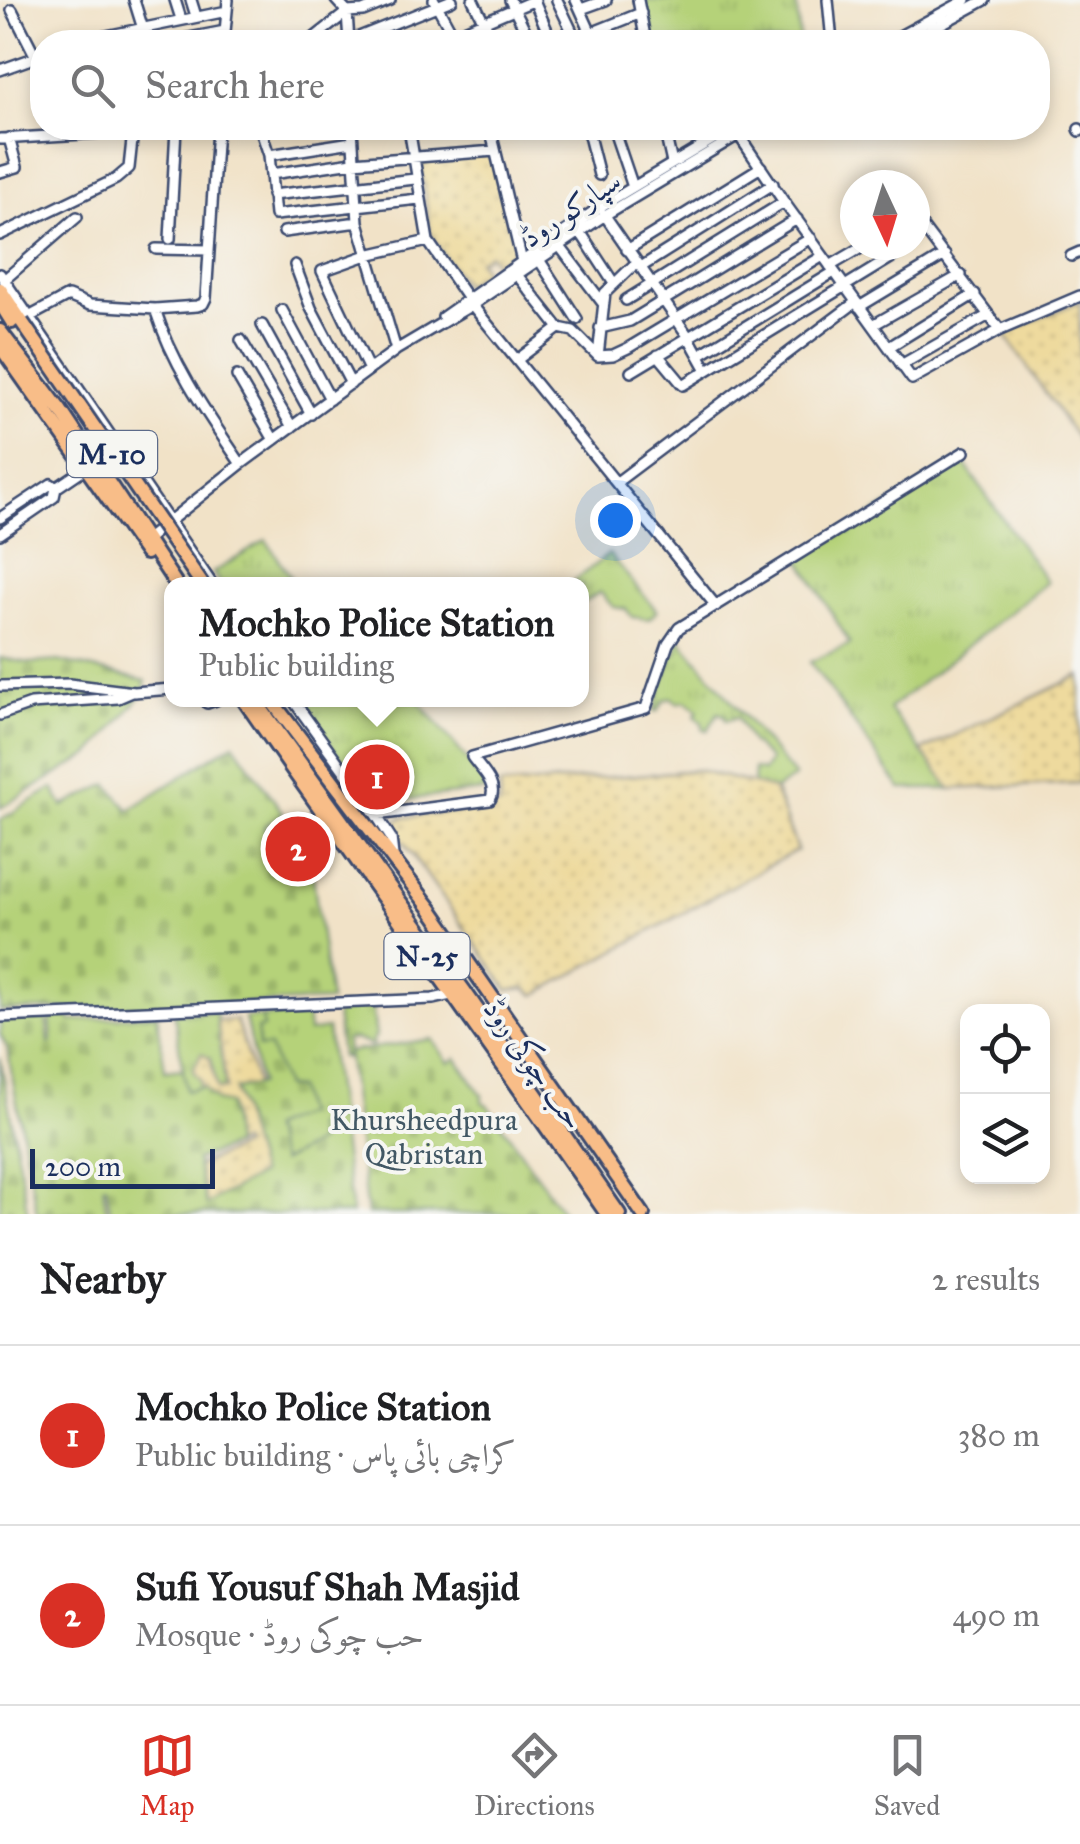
<!DOCTYPE html>
<html lang="en">
<head>
<meta charset="utf-8">
<style>
	body { margin:0; font-family:"IM FELL Great Primer",Amiri,serif; background:#f6f6f6; color:#202124 }
	.controls { position:absolute; right:30px; bottom:30px; display:grid; overflow:hidden; border-radius:20px; box-shadow:0 5px 15px #0003 }
	.controls button { width:90px; height:90px; display:grid; place-items:center; padding:0; border:0; border-bottom:2px solid #e0e0e0; background:#fff; color:#202124; font:50px sans-serif }
	.compass { position:absolute; left:840px; top:170px; width:90px; height:90px; border-radius:50%; background:#fff; box-shadow:0 5px 15px #0003; rotate:176deg }
	.scale { position:absolute; left:30px; bottom:25px; width:185px; box-sizing:border-box; padding-left:10px; border:5px solid #1b2f5e; border-top:0; font-size:28px; line-height:35px; white-space:nowrap; color:#1b2f5e; -webkit-text-stroke:8px #f6f6f2; paint-order:stroke }
	.you { position:absolute; left:615px; top:520px; width:35px; height:35px; margin:-25px; border:8px solid #fff; border-radius:50%; background:#1a73e8; box-shadow:0 0 0 15px #1a73e833 }
	.badge { display:grid; place-items:center; width:65px; height:65px; border-radius:50%; background:#d93025; color:#fff; font-size:32px; font-weight:700 }
	.pin { position:absolute; translate:-50% -50%; border:5px solid #fff; box-shadow:0 2px 10px #0006 }
	.popup { position:absolute; left:164px; top:577px; width:425px; height:130px; box-sizing:border-box; display:grid; place-content:center; border-radius:20px; background:#fff; filter:drop-shadow(0 2px 8px #0005); font-size:32px; white-space:nowrap; color:#757577 }
	.popup b { font-size:38px; color:#202124 }
	.popup::after { content:''; position:absolute; left:50%; top:100%; margin-left:-20px; border:20px solid transparent; border-top-color:#fff }
	.list { margin:0; padding:0; list-style:none }
	h2 { display:flex; justify-content:space-between; align-items:center; height:130px; margin:0; padding:0 40px; font-size:42px }
	h2 small { font-size:32px; font-weight:400; color:#757577 }
	.list li { display:grid; grid-template-columns:65px 1fr auto; gap:30px; align-items:center; box-sizing:border-box; height:180px; padding:0 40px; border-top:2px solid #e0e0e0 }
	.list b { display:block; font-size:38px; white-space:nowrap }
	.list p { margin:0; font-size:32px; white-space:nowrap; color:#757577 }
	.list em { font-size:32px; font-style:normal; color:#757577 }
	.icon { flex:none; width:55px; height:55px; fill:none; stroke:currentColor; stroke-width:2; stroke-linecap:round; stroke-linejoin:round }
	.map { position:relative; flex:none; width:1080px; height:1214px; overflow:hidden }
	.search { position:absolute; background:#fff; box-shadow:0 5px 15px #0003; left:30px; right:30px; top:30px; height:110px; display:flex; align-items:center; gap:25px; box-sizing:border-box; padding:0 35px; border-radius:40px; color:#757577; font-size:38px }
	.sheet { height:490px; background:#fff }
	nav { display:flex; justify-content:space-around; align-items:center; box-sizing:border-box; height:140px; border-top:2px solid #e0e0e0; background:#fff; font-size:28px; color:#757577 }
	nav a { display:grid; justify-items:center; gap:5px }
	nav .on { color:#d93025 }
	.map>svg:first-child { display:block }
</style>
</head>
<body>
<div class="map">
<svg width="1080" height="1214" viewBox="0 0 1080 1214">
	<defs>
		<pattern id="grass-tufts" width="24" height="20" patternUnits="userSpaceOnUse" patternTransform="scale(2.5)"><rect width="24" height="20" fill="#b5d279"/><path d="M3 7l-1-3M5 7V3M7 7l1-3M15 17l-1-3M17 17v-4M19 17l1-3" fill="none" stroke="#9bb56b"/></pattern>
		<pattern id="sand-dots" width="8" height="8" patternUnits="userSpaceOnUse" patternTransform="scale(2.5)"><rect width="8" height="8" fill="#eeda9e"/><path d="M2 2h.1M6 6h.1" fill="none" stroke="#ccbb8a" stroke-width="1.8" stroke-linecap="round"/></pattern>
		<pattern id="cemetery-stones" width="16" height="16" patternUnits="userSpaceOnUse" patternTransform="scale(2.5)"><rect width="16" height="16" fill="#b5d279"/><path d="M2 7V4a2 2 0 0 1 4 0v3zM10 15v-3a2 2 0 0 1 4 0v3z" fill="#9bb56b"/></pattern>
	</defs>
	<rect width="100%" height="100%" fill="#f6f6f2"/>
	<filter id="ink" filterUnits="userSpaceOnUse"><feTurbulence type="fractalNoise" baseFrequency=".01" numOctaves="2"/><feDisplacementMap in="SourceGraphic" scale="20" xChannelSelector="R" yChannelSelector="G"/><feConvolveMatrix kernelMatrix="1 2 1 2 8 2 1 2 1" color-interpolation-filters="sRGB"/></filter>
	<filter id="wash" filterUnits="userSpaceOnUse"><feTurbulence type="fractalNoise" baseFrequency=".0048" numOctaves="4" result="noise"/><feDisplacementMap in="SourceGraphic" scale="40" xChannelSelector="R" yChannelSelector="G"/><feGaussianBlur stdDeviation="2.25" result="paint"/><feColorMatrix in="noise" values="0 0 0 0 0 0 0 0 0 0 0 0 0 0 0 0 0 1.4 0 .05"/><feComposite in="paint" operator="in"/></filter>
	<g filter="url(#wash)">
		<rect width="100%" height="100%" fill="#f1e2c7"/>
		<path fill="url(#grass-tufts)" stroke="#68806c" stroke-width="2.5" d="M643,0H796L800,42H652Z
			M959,462H963L1047,582L889,709L951,789H901L810,662L850,644L800,559L846,531L850,533L851,528Z
			M266,540L290,576L282,584H220L213,573Z
			M609,554L657,611L649,619L632,617L626,609L613,607L600,592L582,604V584H570Z
			M678,637L795,777L775,790L797,850L618,777L698,770L753,784L754,769L763,771L770,760L751,742L737,717L726,721L724,715L718,713L708,730L703,729V724L695,716L698,710L686,701L677,703L672,698L664,700L658,711H654L672,656L677,652Z
			M301,700H418L492,790L374,803L367,797L373,798L399,782L383,757L352,777Z
			M372,1005L376,1037L373,1038V1045L355,1039L346,1040L347,1057H341L336,1013L338,1007Z
			M190,1012H216L226,1089H217L210,1058L198,1060L197,1074L202,1082L199,1088L186,1091L174,1013Z
			M307,1014L309,1032L327,1029L339,1117L315,1125L318,1142L281,1163L270,1128L304,1113L259,1048L257,1029L263,1027L262,1017Z"/>
		<path fill="url(#sand-dots)" stroke="#84847e" stroke-width="2.5" d="M493,153L516,250L496,264L489,254L478,261L485,272L464,285L431,236L419,158Z
			M1080,301V443L1004,333Z
			M1080,675V783L951,789L921,751Z
			M698,770L774,789L797,850L535,995L525,988L508,990L392,826L401,818L500,806V786Z
			M236,1020L257,1085L235,1090L261,1175L206,1205L197,1166L242,1146L240,1142L234,1145L228,1104L216,1101L204,1088H199L201,1081L193,1071L201,1053L210,1058L217,1089H226L217,1021Z"/>
		<path fill="url(#cemetery-stones)" stroke="#68806c" stroke-width="2.5" d="M0,658L30,663L59,661L146,681L141,696L91,754L0,808Z
			M234,743L283,813L264,827L293,872L311,862L330,1001L0,1011V820L53,788L63,806L108,784L129,810Z
			M157,1014L165,1071L183,1069L186,1091L203,1087L216,1101L229,1104L234,1145L196,1160L206,1204L260,1175L235,1089L260,1084L245,1018L262,1017L263,1028L257,1029L259,1047H269L285,1087L297,1088L304,1114L270,1128L281,1162L318,1142L314,1125L339,1117L352,1214H111L106,1185L103,1186L107,1214H37L7,1048L0,1034V1020L46,1018L49,1043L52,1042L50,1018L69,1016L70,1021Z
			M432,1039L449,1063L456,1058L482,1095V1102L488,1105L564,1214H367L347,1052Z
			M0,1057L28,1214H0Z"/>
	</g>
	<g filter="url(#ink)">
		<g fill="none" stroke-linecap="round" stroke-linejoin="round">
			<g stroke="#3b4a6e" stroke-width="14">
				<path id="minor" d="M134,0L147,42
					M175,0L181,19
					M191,0L196,16
					M336,0L347,12L363,11L390,0
					M434,0L457,42
					M473,0L494,42
					M510,0L531,42
					M534,0L552,42
					M557,0L577,42
					M576,0L595,42
					M638,0L646,42
					M828,0L832,42
					M581,9L606,0
					M12,10L36,57
					M591,33L641,13
					M349,41L452,0
					M77,42L227,11L228,0
					M168,42L225,31
					M224,42L227,11
					M309,42L347,12L349,42
					M436,42L535,0
					M889,42L966,0
					M908,42L985,0
					M0,70L42,55
					M217,128L206,298L203,304L197,306L155,309C173,366 208,415 241,464
					M260,128L269,155L275,215L419,199
					M352,128L358,222L396,350
					M409,128L428,241L472,305L716,606
					M490,128L523,266
					M587,128L599,175
					M613,128L633,187
					M664,128L672,163
					M734,128L784,202L912,379L1000,330L1080,296
					M1079,129L1080,131
					M0,139L183,128
					M269,155L352,142
					M0,172L17,167L9,138
					M271,174L353,162L495,151
					M272,195L415,179
					M604,214L688,336L707,370
					M915,217L1000,330
					M579,230L613,282
					M284,232L358,222
					M0,235L116,179L129,168L133,131
					M170,239L176,128
					M558,244L602,302
					M156,249L209,250
					M627,250L761,167
					M1071,256L1080,252
					M538,258L577,319
					M295,265L311,308L351,384
					M830,266L866,245
					M641,267L773,184
					M514,271L559,328L573,331L598,356
					M0,274L212,584
					M4,280L77,217
					M626,300L784,202
					M859,307L945,255
					M282,310L330,399
					M29,317L68,296L90,305L155,309
					M443,317L600,207L732,128
					M262,325L311,414
					M873,325L961,275
					M600,328L630,321L797,219
					M241,340L292,427
					M889,347L975,294
					M658,355L683,385L912,245
					M699,355L834,272
					M598,356L613,355L628,348L811,238
					M598,356L605,293L637,262
					M517,360L559,328
					M901,365L989,315
					M369,370L322,271L367,255L428,241
					M631,372L823,256
					M237,376L274,440
					M617,482L856,302
					M0,518L51,484L56,488L87,467
					M0,534L54,497L56,488
					M142,543L241,464L396,350L472,305L605,215L750,128
					M0,686L69,684L134,692L172,689
					M293,700L376,815L391,838L393,855
					M207,703L216,700
					M0,715L31,704L118,698L132,692
					M376,815L490,800C499,785 481,770 472,757L646,708L668,644L679,628L964,452
					M0,1017L433,999L455,994"/>
			</g>
			<g stroke="#3b4a6e" stroke-width="18">
				<path id="highway" d="M0,289L22,322
					M0,303L12,322
					M0,331L61,411L176,584
					M0,346L146,553
					M244,700C363,872 488,1041 607,1214
					M255,700L465,992L619,1214
					M271,700L431,909L643,1214"/>
			</g>
			<use href="#minor" stroke="#fff" stroke-width="9"/>
			<use href="#highway" stroke="#f8bd88" stroke-width="12"/>
			<g stroke="#3b4a6e" stroke-width="18" stroke-linecap="butt">
				<path id="highway-bridge" d="M22,322L202,584"/>
			</g>
			<use href="#highway-bridge" stroke="#f8bd88" stroke-width="12"/>
		</g>
	</g>
	<g text-anchor="middle" dominant-baseline="central" stroke-width="8" stroke-linejoin="round" paint-order="stroke">
		<g fill="#f6f6f2" stroke="#5d6b8a" stroke-width="2.5">
			<rect x="67" y="431" width="90" height="46" rx="8"/>
			<rect x="384.5" y="933" width="85" height="46" rx="8"/>
		</g>
		<g font-size="28" font-weight="bold" fill="#1b2f5e">
			<text x="112" y="454">M-10</text>
			<text x="427" y="956">N-25</text>
		</g>
		<g font-size="30" fill="#1b2f5e" stroke="#f6f6f2">
			<text transform="translate(571 209) rotate(-34)">سپارکو روڈ</text>
			<text transform="translate(534 1064) rotate(55)">حب چوکی روڈ</text>
		</g>
		<g font-size="30" fill="#425865" stroke="#f6f6f2">
			<text x="424" y="1120">Khursheedpura<tspan x="424" dy="34">Qabristan</tspan></text>
		</g>
	</g>
</svg>
<div class="controls">
<button><svg class="icon" aria-label="locate" viewBox="0 0 24 24"><circle cx="12" cy="12" r="6"/><path d="M12 2v4M12 18v4M2 12h4M18 12h4"/></svg></button>
<button><svg class="icon" aria-label="layers" viewBox="0 0 24 24"><path d="M12 4l9 5-9 5-9-5zM3 14l9 5 9-5"/></svg></button>
</div>
<svg class="compass" viewBox="-18 -18 36 36"><path d="M0-13l5 13h-10z" fill="#e53935"/><path d="M0 13l5-13h-10z" fill="#757577"/></svg>
<div class="scale">200 m</div>
<div class="you"></div>
<div class="pin badge" style="left:377px;top:777px">1</div>
<div class="popup"><b>Mochko Police Station</b>Public building</div>
<div class="pin badge" style="left:298px;top:849px">2</div>
<div class="search"><svg class="icon" aria-label="search" viewBox="0 0 24 24"><circle cx="10" cy="10" r="6"/><path d="M15 15l6 6"/></svg>Search here</div>
</div>
<section class="sheet">
<h2>Nearby<small>2 results</small></h2>
<ul class="list">
<li><span class="badge">1</span><div><b>Mochko Police Station</b><p>Public building · کراچی بائی پاس</p></div><em>380 m</em></li>
<li><span class="badge">2</span><div><b>Sufi Yousuf Shah Masjid</b><p>Mosque · حب چوکی روڈ</p></div><em>490 m</em></li>
</ul>
</section>
<nav>
<a class="on"><svg class="icon" aria-label="map" viewBox="0 0 24 24"><path d="M3 6l6-2 6 2 6-2v14l-6 2-6-2-6 2zM9 4v14M15 6v14"/></svg>Map</a>
<a><svg class="icon" aria-label="directions" viewBox="0 0 24 24"><path d="M12 3l9 9-9 9-9-9zM9 14v-3h6M13 9l2 2-2 2"/></svg>Directions</a>
<a><svg class="icon" aria-label="saved" viewBox="0 0 24 24"><path d="M7 4h10v16l-5-4-5 4z"/></svg>Saved</a>
</nav>
</body>
</html>
